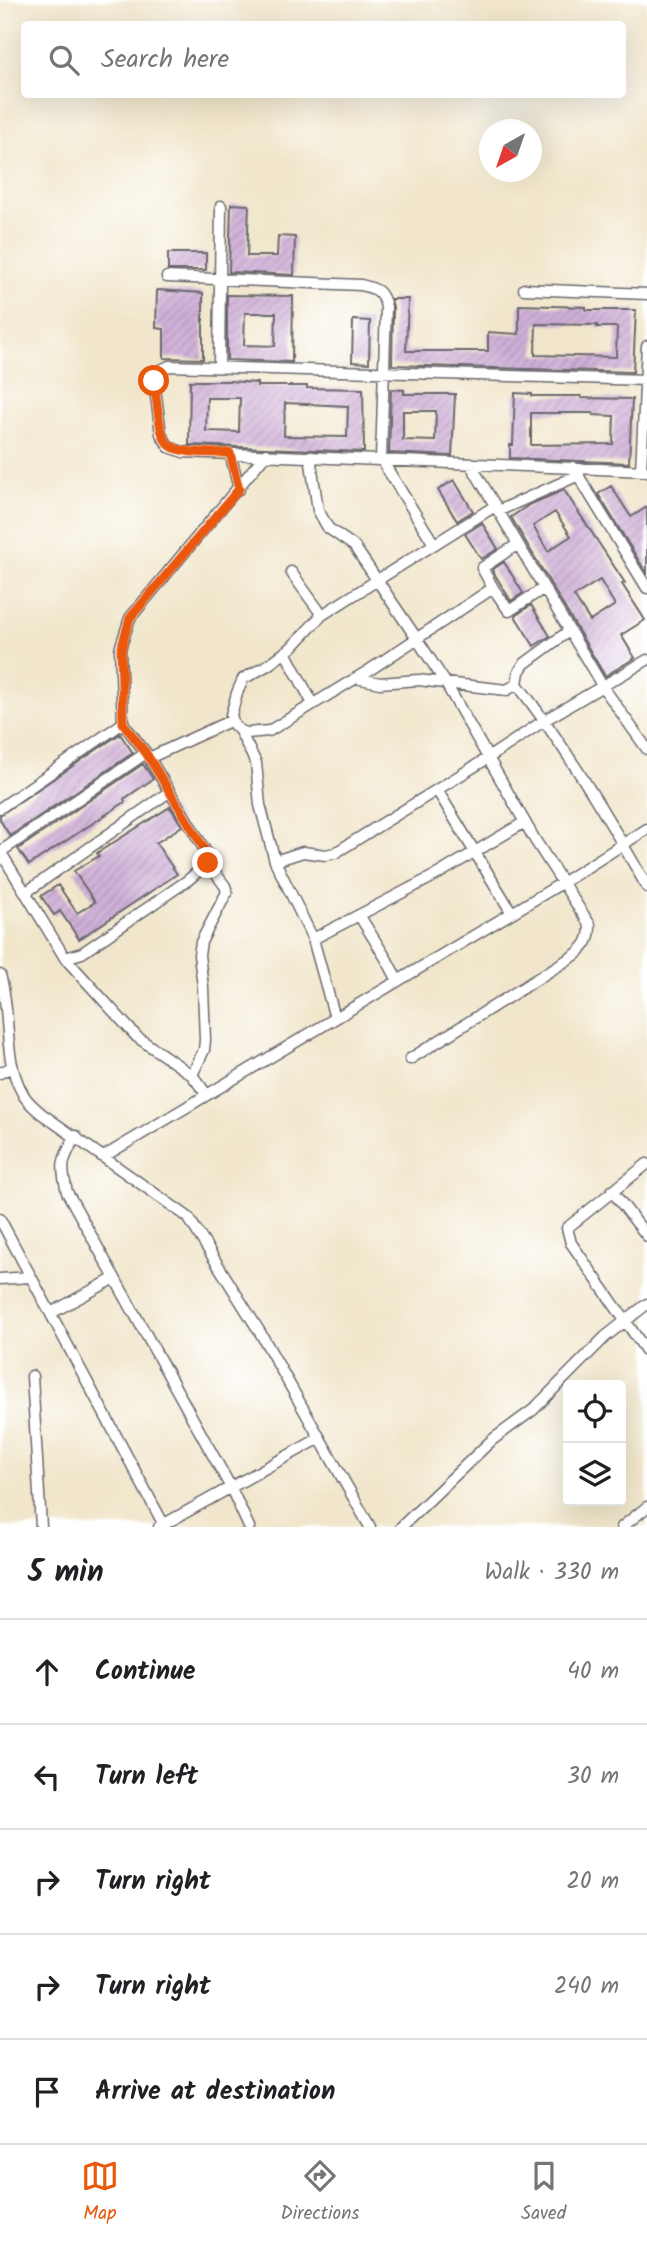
<!DOCTYPE html>
<html lang="en">
<head>
<meta charset="utf-8">
<style>
	body { margin:0; font-family:Kalam,sans-serif; background:#f6f6f6; color:#202124 }
	.controls { position:absolute; right:21px; bottom:21px; display:grid; overflow:hidden; border-radius:7px; box-shadow:0 7px 28px #0002 }
	.controls button { width:63px; height:63px; display:grid; place-items:center; padding:0; border:0; border-bottom:2px solid #e0e0e0; background:#fff; color:#202124; font:35px sans-serif }
	.compass { position:absolute; left:479px; top:119px; width:63px; height:63px; border-radius:50%; background:#fff; box-shadow:0 7px 28px #0002; rotate:220deg }
	.stop { position:absolute; width:21px; height:21px; margin:-16px; border:5px solid #ea580c; border-radius:50%; background:#fff }
	.stop.end { background:#ea580c; border-color:#fff; box-shadow:0 2px 7px #0008 }
	.list { margin:0; padding:0; list-style:none }
	h2 { display:flex; justify-content:space-between; align-items:center; height:91px; margin:0; padding:0 28px; font-size:30px }
	h2 small { font-size:23px; font-weight:400; color:#757577 }
	.list li { display:grid; grid-template-columns:46px 1fr auto; gap:21px; align-items:center; box-sizing:border-box; height:105px; padding:0 28px; border-top:2px solid #e0e0e0 }
	.list b { display:block; font-size:26px; white-space:nowrap }
	.list em { font-size:23px; font-style:normal; color:#757577 }
	.icon { flex:none; width:38px; height:38px; fill:none; stroke:currentColor; stroke-width:2; stroke-linecap:round; stroke-linejoin:round }
	.map { position:relative; flex:none; width:647px; height:1527px; overflow:hidden }
	.search { position:absolute; background:#fff; box-shadow:0 7px 28px #0002; left:21px; right:21px; top:21px; height:77px; display:flex; align-items:center; gap:18px; box-sizing:border-box; padding:0 24px; border-radius:7px; color:#757577; font-size:26px }
	.sheet { height:616px; background:#fff }
	nav { display:flex; justify-content:space-around; align-items:center; box-sizing:border-box; height:98px; border-top:2px solid #e0e0e0; background:#fff; font-size:19px; color:#757577 }
	nav a { display:grid; justify-items:center; gap:4px }
	nav .on { color:#ea580c }
	.map>svg:first-child { display:block }
</style>
</head>
<body>
<div class="map">
<svg width="647" height="1527" viewBox="0 0 647 1527">
	<defs>
		<pattern id="building-hatch" width="6" height="6" patternUnits="userSpaceOnUse" patternTransform="scale(1.75)"><rect width="6" height="6" fill="#cfafd7"/><path d="M-1 1l2-2M0 6l6-6M5 7l2-2" fill="none" stroke="#b196b9"/></pattern>
	</defs>
	<rect width="100%" height="100%" fill="#fff"/>
	<filter id="ink" filterUnits="userSpaceOnUse"><feTurbulence type="fractalNoise" baseFrequency=".0143" numOctaves="2"/><feDisplacementMap in="SourceGraphic" scale="14" xChannelSelector="R" yChannelSelector="G"/><feConvolveMatrix kernelMatrix="1 2 1 2 8 2 1 2 1" color-interpolation-filters="sRGB"/></filter>
	<filter id="wash" filterUnits="userSpaceOnUse"><feTurbulence type="fractalNoise" baseFrequency=".00686" numOctaves="4" result="noise"/><feDisplacementMap in="SourceGraphic" scale="28" xChannelSelector="R" yChannelSelector="G"/><feGaussianBlur stdDeviation="1.57" result="paint"/><feColorMatrix in="noise" values="0 0 0 0 0 0 0 0 0 0 0 0 0 0 0 0 0 1.4 0 .05"/><feComposite in="paint" operator="in"/></filter>
	<g filter="url(#wash)">
		<rect width="100%" height="100%" fill="#f1e6cb"/>
		<g id="blocks">
			<path fill="url(#building-hatch)" fill-rule="evenodd" d="M231,204L249,205L247,256H277L278,236L295,237L294,275L229,272Z
				M168,253H206V270H168Z
				M157,290L203,293V359L164,358V329L156,328Z
				M227,295L293,296L292,362L227,360ZM245,313H276L275,346L244,345Z
				M391,299H408L406,351H488V332L519,334V305L586,307V310H636L633,372L392,365L393,307ZM536,324L597,325V327H617L616,357L535,355Z
				M353,320L370,321L369,363L352,362Z
				M190,381H229L257,383V386H307V388L363,389L364,452L189,445ZM207,398H240L239,432L206,431ZM285,403L348,406L347,437L284,436Z
				M391,389L404,390V394H455L452,456L389,453ZM403,411H436L435,441L403,440Z
				M515,393L532,394V396H581V398L632,399L629,463L510,458V445H513ZM531,413H593V415L614,416L613,444L531,445Z
				M454,480L473,511L457,521L438,490Z
				M611,486L631,517L647,507V574L598,494Z
				M564,490L625,583L622,584L645,620L621,635L635,658L605,676L511,517L529,505ZM555,512L571,536L548,551L533,526ZM600,580L615,605L590,621L574,596Z
				M482,523L498,549L481,559L465,534Z
				M504,562L523,593L511,601L492,570Z
				M531,605L550,636L534,646L515,616Z
				M120,734L133,753L10,836L0,820V815Z
				M143,764L153,779L124,799L125,802L29,865L18,849Z
				M170,807L182,826L156,843L177,874L79,939L60,911L54,915L41,896L58,885L77,913L95,902L74,871L99,856L97,853Z"/>
		</g>
	</g>
	<g filter="url(#ink)">
		<use href="#blocks" fill-opacity="0" stroke="#6a676d" stroke-width="2"/>
		<g fill="none" stroke-linecap="round" stroke-linejoin="round">
			<g stroke="#6a676d" stroke-width="13">
				<path id="street" d="M167,277L361,285C377,289 382,290 386,307L381,459L434,544
					M524,289L647,294
					M219,366L221,206
					M647,380L169,366L159,371L154,381L161,434L169,447L183,452L647,471
					M230,453L239,489
					M310,456L318,510L328,528L354,546L417,639L445,682L535,840L590,925C590,940 586,946 575,955L410,1059
					M471,465L603,687L647,749
					M573,467L647,588
					M641,471L647,346
					M495,506L322,615L291,648L268,665L243,679L237,693L231,715L234,725L240,731L247,733L269,731L371,669L493,588L509,611L544,588
					M498,511L579,475
					M291,572L322,615
					M493,588L482,568L518,544
					M285,652L313,704
					M356,678L380,683L418,680L507,690L517,684L519,672L524,664L569,631
					M517,684C566,747 608,817 647,887
					M240,731L256,763L260,805L275,861L313,939L335,1018
					M149,758L232,720
					M437,790L512,913
					M0,808L123,723
					M0,851L65,958L82,953L188,880L208,863L209,857L193,830L146,753L123,723L120,649L130,618L266,454
					M0,852L146,753
					M275,861L303,852L326,855L335,853L488,758L545,720L647,660
					M25,893L169,792
					M359,915L387,960L398,981
					M313,939L438,874L525,822
					M65,958L137,1037L192,1075L207,1095
					M0,975C12,1014 2,1058 23,1094C27,1102 35,1108 42,1114L188,1217L261,1334L370,1527
					M0,1073L12,1067
					M192,1075L204,1050L205,1040L203,987L199,955L201,942L227,892L225,886L208,863
					M76,1136C62,1161 60,1163 67,1192L230,1486L249,1527
					M103,1157L562,883L647,829
					M647,1164L567,1228L571,1243L647,1352
					M612,1191L647,1236
					M0,1219L165,1527
					M0,1279L31,1277
					M51,1313L115,1278
					M32,1376L41,1527
					M159,1527L320,1438
					M401,1527L492,1440L533,1410L605,1337L647,1304
					M622,1527L647,1507"/>
			</g>
			<use href="#street" stroke="#fff" stroke-width="10"/>
		</g>
	</g>
	<g fill="none" stroke-linecap="round" stroke-linejoin="round" filter="url(#ink)">
		<path stroke="#ea580c" stroke-width="9" d="M154,381C164,453 156,452 230,453L239,489L130,618L121,649L123,723L146,753L193,830L209,857L208,863"/>
	</g>
</svg>
<div class="controls">
<button><svg class="icon" aria-label="locate" viewBox="0 0 24 24"><circle cx="12" cy="12" r="6"/><path d="M12 2v4M12 18v4M2 12h4M18 12h4"/></svg></button>
<button><svg class="icon" aria-label="layers" viewBox="0 0 24 24"><path d="M12 4l9 5-9 5-9-5zM3 14l9 5 9-5"/></svg></button>
</div>
<svg class="compass" viewBox="-18 -18 36 36"><path d="M0-13l5 13h-10z" fill="#e53935"/><path d="M0 13l5-13h-10z" fill="#757577"/></svg>
<div class="stop" style="left:154px;top:381px"></div>
<div class="stop end" style="left:208px;top:863px"></div>
<div class="search"><svg class="icon" aria-label="search" viewBox="0 0 24 24"><circle cx="10" cy="10" r="6"/><path d="M15 15l6 6"/></svg>Search here</div>
</div>
<section class="sheet">
<h2>5 min<small>Walk · 330 m</small></h2>
<ul class="list">
<li><svg class="icon" aria-label="ahead" viewBox="0 0 24 24"><path d="M12 20V5M6 11l6-6 6 6"/></svg><div><b>Continue</b></div><em>40 m</em></li>
<li><svg class="icon" aria-label="left" viewBox="0 0 24 24"><path d="M17 20v-9H6M10 6l-5 5 5 5"/></svg><div><b>Turn left</b></div><em>30 m</em></li>
<li><svg class="icon" aria-label="right" viewBox="0 0 24 24"><path d="M7 20v-9h11M14 6l5 5-5 5"/></svg><div><b>Turn right</b></div><em>20 m</em></li>
<li><svg class="icon" aria-label="right" viewBox="0 0 24 24"><path d="M7 20v-9h11M14 6l5 5-5 5"/></svg><div><b>Turn right</b></div><em>240 m</em></li>
<li><svg class="icon" aria-label="arrive" viewBox="0 0 24 24"><path d="M6 21V4h12l-3 4 3 4H6"/></svg><div><b>Arrive at destination</b></div></li>
</ul>
</section>
<nav>
<a class="on"><svg class="icon" aria-label="map" viewBox="0 0 24 24"><path d="M3 6l6-2 6 2 6-2v14l-6 2-6-2-6 2zM9 4v14M15 6v14"/></svg>Map</a>
<a><svg class="icon" aria-label="directions" viewBox="0 0 24 24"><path d="M12 3l9 9-9 9-9-9zM9 14v-3h6M13 9l2 2-2 2"/></svg>Directions</a>
<a><svg class="icon" aria-label="saved" viewBox="0 0 24 24"><path d="M7 4h10v16l-5-4-5 4z"/></svg>Saved</a>
</nav>
</body>
</html>
